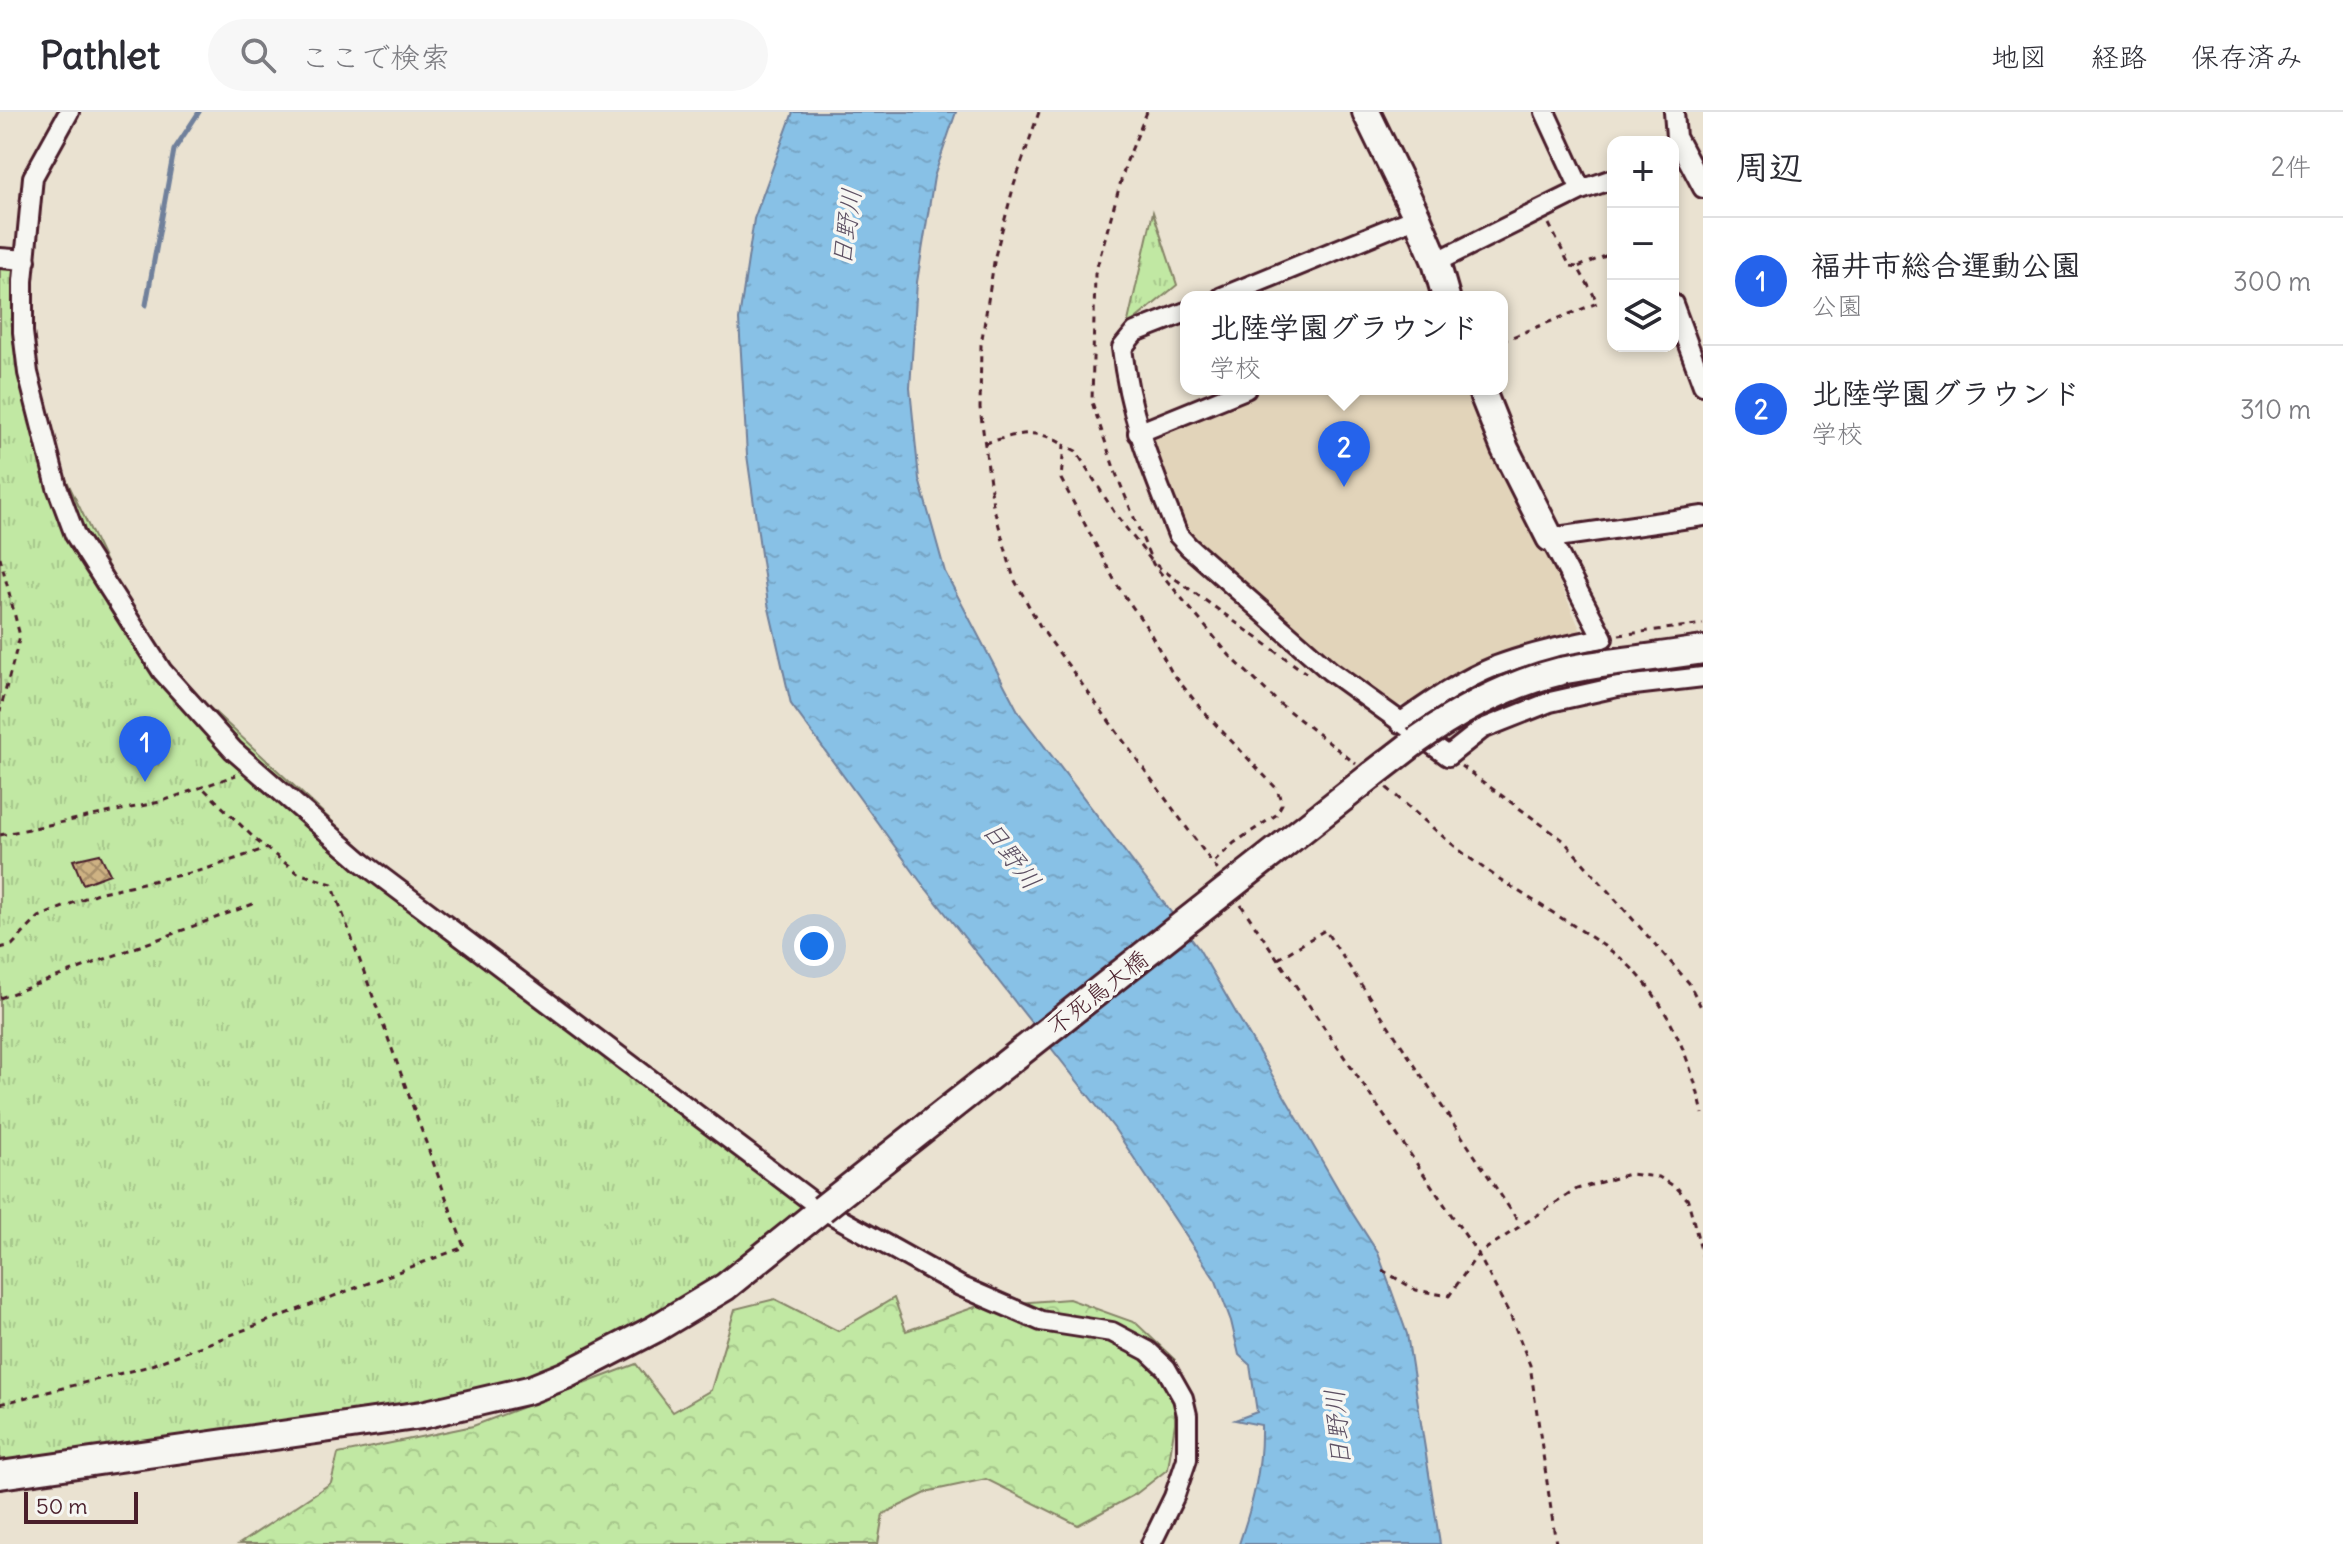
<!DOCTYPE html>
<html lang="ja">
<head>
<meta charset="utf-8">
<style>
	body { margin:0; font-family:Delius,"Klee One",sans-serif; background:#f7f7f7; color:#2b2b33 }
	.controls { position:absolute; right:24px; top:24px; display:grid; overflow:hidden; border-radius:16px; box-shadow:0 4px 12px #0003 }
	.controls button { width:72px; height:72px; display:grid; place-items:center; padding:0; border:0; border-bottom:2px solid #e1e1e2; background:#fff; color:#2b2b33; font:40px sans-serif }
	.scale { position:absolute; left:24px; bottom:20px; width:114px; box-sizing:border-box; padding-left:8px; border:4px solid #4a1f2b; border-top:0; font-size:22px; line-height:28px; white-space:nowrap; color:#4a1f2b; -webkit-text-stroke:6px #f6f6f2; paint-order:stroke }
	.you { position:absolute; left:814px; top:834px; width:28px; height:28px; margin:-20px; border:6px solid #fff; border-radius:50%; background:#1a73e8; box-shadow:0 0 0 12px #1a73e833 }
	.badge { display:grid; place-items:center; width:52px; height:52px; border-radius:50%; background:#2563eb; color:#fff; font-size:26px; font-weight:700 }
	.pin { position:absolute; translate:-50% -66px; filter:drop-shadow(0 2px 4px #0008) }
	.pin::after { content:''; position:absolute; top:42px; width:28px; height:24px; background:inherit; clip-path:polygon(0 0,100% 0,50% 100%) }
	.popup { position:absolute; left:1180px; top:179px; width:328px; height:104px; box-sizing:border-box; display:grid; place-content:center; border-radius:16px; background:#fff; filter:drop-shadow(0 2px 6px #0005); font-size:26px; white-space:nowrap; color:#7c7c81 }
	.popup b { font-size:30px; color:#2b2b33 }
	.popup::after { content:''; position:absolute; left:50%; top:100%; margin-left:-16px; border:16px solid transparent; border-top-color:#fff }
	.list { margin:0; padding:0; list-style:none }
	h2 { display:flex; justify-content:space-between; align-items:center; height:104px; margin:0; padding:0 32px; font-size:34px }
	h2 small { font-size:26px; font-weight:400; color:#7c7c81 }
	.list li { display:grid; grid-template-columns:52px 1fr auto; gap:24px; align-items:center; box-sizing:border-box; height:128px; padding:0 32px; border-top:2px solid #e1e1e2 }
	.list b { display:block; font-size:30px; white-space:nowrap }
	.list p { margin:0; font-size:26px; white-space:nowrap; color:#7c7c81 }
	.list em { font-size:26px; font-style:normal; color:#7c7c81 }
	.icon { flex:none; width:44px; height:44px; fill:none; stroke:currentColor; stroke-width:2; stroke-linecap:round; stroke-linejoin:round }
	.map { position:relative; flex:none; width:1703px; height:1432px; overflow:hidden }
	header { display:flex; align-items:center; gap:48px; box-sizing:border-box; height:112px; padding:0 40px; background:#fff; border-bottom:2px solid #e1e1e2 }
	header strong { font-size:38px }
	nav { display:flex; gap:44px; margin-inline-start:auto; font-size:28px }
	.search { width:560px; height:72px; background:#f7f7f7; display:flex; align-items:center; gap:20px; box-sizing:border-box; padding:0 28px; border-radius:44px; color:#7c7c81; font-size:30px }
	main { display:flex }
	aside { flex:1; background:#fff }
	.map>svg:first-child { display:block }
</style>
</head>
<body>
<header>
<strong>Pathlet</strong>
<div class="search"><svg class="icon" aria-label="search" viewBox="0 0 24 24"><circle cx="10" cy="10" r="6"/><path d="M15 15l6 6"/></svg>ここで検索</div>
<nav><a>地図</a><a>経路</a><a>保存済み</a></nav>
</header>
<main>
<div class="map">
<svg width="1703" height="1432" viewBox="0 0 1703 1432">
	<defs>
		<pattern id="grass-tufts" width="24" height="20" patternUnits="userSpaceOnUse" patternTransform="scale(2)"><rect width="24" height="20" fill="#c1e8a3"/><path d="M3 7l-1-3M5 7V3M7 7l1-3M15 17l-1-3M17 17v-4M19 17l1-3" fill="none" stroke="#a7c78c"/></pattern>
		<pattern id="forest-crowns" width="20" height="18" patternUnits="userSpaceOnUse" patternTransform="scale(2)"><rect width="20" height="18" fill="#c1e8a3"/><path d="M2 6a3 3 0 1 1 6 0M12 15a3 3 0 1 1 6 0" fill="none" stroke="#a7c78c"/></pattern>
		<pattern id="water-ripples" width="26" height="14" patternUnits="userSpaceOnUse" patternTransform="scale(2)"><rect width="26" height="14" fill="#88c1e6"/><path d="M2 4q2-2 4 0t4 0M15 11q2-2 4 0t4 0" fill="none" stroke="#77a5c5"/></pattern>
		<pattern id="building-cross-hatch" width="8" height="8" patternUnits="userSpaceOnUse" patternTransform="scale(2)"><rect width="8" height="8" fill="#ceb283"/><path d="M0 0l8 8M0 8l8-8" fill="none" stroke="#a9906b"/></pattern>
	</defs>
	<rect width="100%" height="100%" fill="#eae2d1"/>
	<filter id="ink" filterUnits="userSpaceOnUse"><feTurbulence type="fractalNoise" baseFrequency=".0125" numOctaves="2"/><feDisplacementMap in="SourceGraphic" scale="16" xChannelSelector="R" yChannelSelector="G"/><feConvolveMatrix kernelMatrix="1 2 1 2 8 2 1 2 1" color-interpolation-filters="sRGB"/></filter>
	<g filter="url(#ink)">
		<path fill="#e2d4ba" d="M1259,277H1476L1582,522L1534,532L1490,550L1413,592L1394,593L1338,554L1189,421L1150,330L1158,317Z"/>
		<path fill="url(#grass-tufts)" stroke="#868467" stroke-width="2" d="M1153,100L1177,173L1127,214Z
			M0,146L26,148L23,169L43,319L148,538L433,803L822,1097L655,1217L529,1278L0,1363Z"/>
		<path fill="url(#forest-crowns)" stroke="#868467" stroke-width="2" d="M894,1186L906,1219L978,1194L1069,1187L1136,1211L1175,1248V1311L1168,1357L1136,1382L1078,1413L986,1367L930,1379L883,1402L878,1432H239L331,1371L338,1342L473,1314L636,1252L673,1300L711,1278L735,1197L775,1187L838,1219Z"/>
		<path fill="url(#water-ripples)" stroke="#6f809b" stroke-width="2" d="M793,0H956L934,65L917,170L910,276L919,367L945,460L1019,601L1199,837L1351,1099L1378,1141L1407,1222L1440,1432H1239C1253,1391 1262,1357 1261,1313L1235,1308L1257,1300L1250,1253L1239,1243L1231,1209L1216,1169L1114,1016L920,769L791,592L768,492L747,343L739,208L754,107Z"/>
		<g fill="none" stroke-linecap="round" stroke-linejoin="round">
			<path stroke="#6f809b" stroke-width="5" d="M146,193L174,38L199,0"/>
		</g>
		<path fill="url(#building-cross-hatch)" stroke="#4a1f2b" stroke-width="2" d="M100,742L110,762L83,772L73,748Z"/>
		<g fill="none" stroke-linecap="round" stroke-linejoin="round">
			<g stroke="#4a1f2b" stroke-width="24">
				<path id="street" d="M69,0L33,65L23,169V220L28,261L57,375L75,423L162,559L233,638L363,751L822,1097L960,1174L1041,1209L1112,1220L1148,1239L1166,1256L1183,1286L1187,1303V1347L1174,1385L1151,1432
					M1545,0L1581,78
					M1674,0L1676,25L1703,76
					M0,146L26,148
					M1436,150L1581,78L1613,67
					M1222,185L1417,105
					M1673,192L1703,273
					M1186,200L1135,220L1122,236C1130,307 1152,357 1178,423L1189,435L1330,559L1448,644L1482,617L1550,590L1617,575L1703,565
					M1138,321L1246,277
					M1400,611C1430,590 1461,568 1496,554C1531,541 1566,533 1603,526L1550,426L1703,404"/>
			</g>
			<g stroke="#4a1f2b" stroke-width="32">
				<path id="secondary" d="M1366,0L1417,105L1436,150L1446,185
					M1481,277L1505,337L1550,426
					M1660,544L1703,538
					M1372,663L1416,629
					M0,1363L422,1303L529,1278L566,1263L655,1217L725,1175L822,1097"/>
			</g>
			<path stroke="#4a1f2b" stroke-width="3" stroke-dasharray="6 6" stroke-linecap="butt" d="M1039,0L1014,73L995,144L981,233L980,296L993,393L1014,467L1041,516L1219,760
				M1147,0L1126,51L1095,162L1092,290L1115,359L1153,452L1230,544L1280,592L1356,652
				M1549,112L1570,154L1578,155
				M1502,229L1597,191C1592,177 1584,168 1578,155L1613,141
				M985,331C1017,323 1034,314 1064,333
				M0,445L20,524L0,599
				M1151,448L1116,403L1076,339L1064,333L1061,367L1117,473L1148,517L1171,559L1202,598L1277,677L1282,692L1276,703L1234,731L1213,751
				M1156,453L1306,561
				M1619,523L1703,512
				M1461,654L1563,728L1689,871L1703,899
				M1387,676C1415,700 1442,725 1471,747C1518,782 1571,809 1618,844C1664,880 1691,947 1703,1002
				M0,723L160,690L236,663
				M1241,793L1478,1142L1511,1205L1530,1253L1556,1432
				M0,836L12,833L39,805L97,781L203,758L267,736
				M1278,847L1325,818L1520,1112
				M0,886L253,792
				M1382,1158L1416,1178L1449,1184L1478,1142L1577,1077L1629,1062L1659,1065L1677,1076L1688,1088L1703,1146
				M0,1292L146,1255L464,1135L332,772L298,761L257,729L202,675"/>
			<use href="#street" stroke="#f6f6f2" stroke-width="18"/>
			<use href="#secondary" stroke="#f6f6f2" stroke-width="26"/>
			<g stroke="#4a1f2b" stroke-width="32" stroke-linecap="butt">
				<path id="secondary-bridge" d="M1416,629C1460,598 1508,572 1561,559C1593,552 1627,549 1660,544
					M822,1097L1372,663"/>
			</g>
			<use href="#secondary-bridge" stroke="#f6f6f2" stroke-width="26"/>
		</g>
	</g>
	<g text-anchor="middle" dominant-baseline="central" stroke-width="7" stroke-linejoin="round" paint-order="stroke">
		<g font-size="24" fill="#4a1f2b" stroke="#f6f6f2">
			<text transform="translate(1097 880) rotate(-38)">不死鳥大橋</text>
		</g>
		<g font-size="26" font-style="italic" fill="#5d5063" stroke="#f6f6f2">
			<text transform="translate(846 115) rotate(-82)">日野川</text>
			<text transform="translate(1012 743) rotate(53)">日野川</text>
			<text transform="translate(1337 1316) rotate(-95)">日野川</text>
		</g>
	</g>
</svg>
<div class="controls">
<button>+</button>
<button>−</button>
<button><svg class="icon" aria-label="layers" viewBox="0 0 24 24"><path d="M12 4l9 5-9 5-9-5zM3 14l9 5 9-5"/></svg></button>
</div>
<div class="scale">50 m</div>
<div class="you"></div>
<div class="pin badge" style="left:145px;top:670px">1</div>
<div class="pin badge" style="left:1344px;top:375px">2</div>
<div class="popup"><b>北陸学園グラウンド</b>学校</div>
</div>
<aside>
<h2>周辺<small>2件</small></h2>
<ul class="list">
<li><span class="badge">1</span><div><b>福井市総合運動公園</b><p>公園</p></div><em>300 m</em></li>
<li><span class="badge">2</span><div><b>北陸学園グラウンド</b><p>学校</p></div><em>310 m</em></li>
</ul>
</aside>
</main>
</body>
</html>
